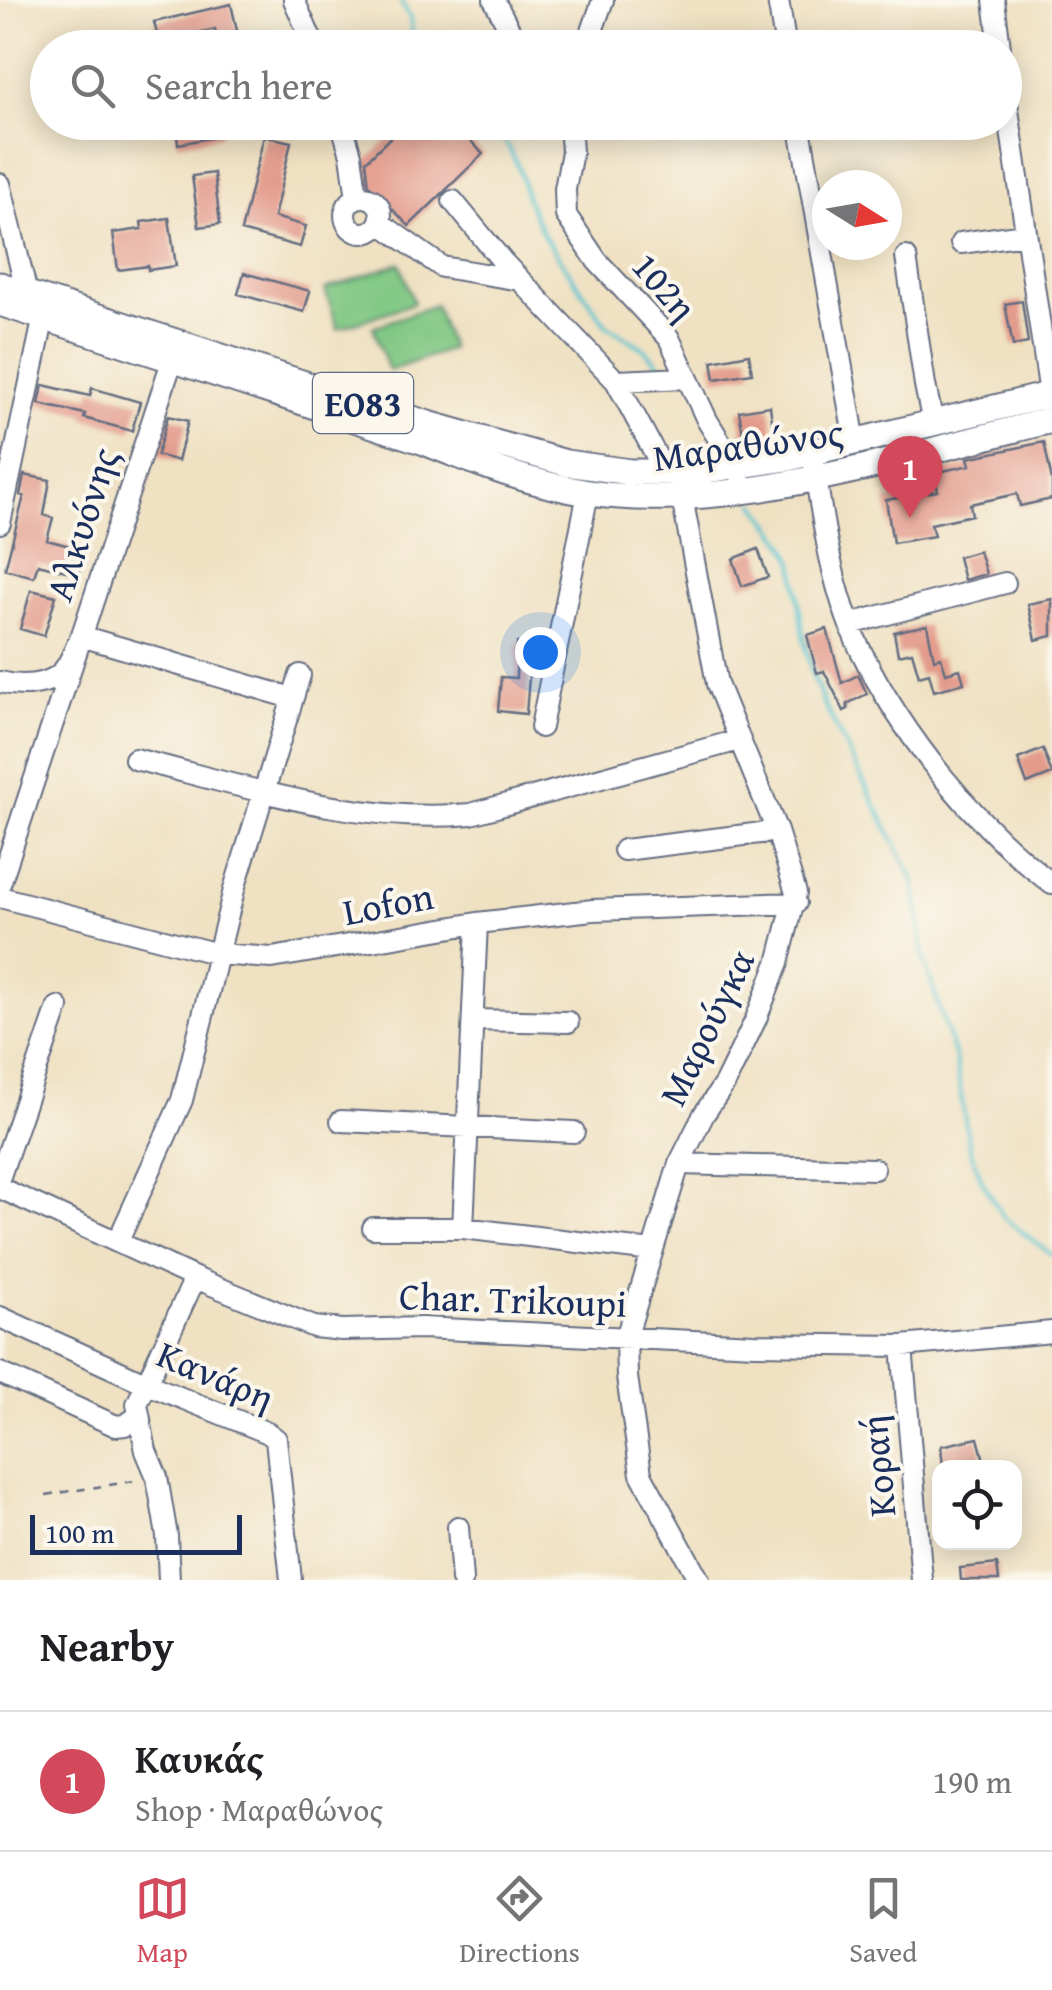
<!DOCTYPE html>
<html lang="en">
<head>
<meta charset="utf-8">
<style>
	body { margin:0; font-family:"Gentium Book Plus",serif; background:#f6f6f6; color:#202124 }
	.controls { position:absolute; right:30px; bottom:30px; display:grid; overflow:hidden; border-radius:20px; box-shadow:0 5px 25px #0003 }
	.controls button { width:90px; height:90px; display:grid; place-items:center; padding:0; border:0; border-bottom:2px solid #e0e0e0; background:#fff; color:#202124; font:50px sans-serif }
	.compass { position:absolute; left:812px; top:170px; width:90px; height:90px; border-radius:50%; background:#fff; box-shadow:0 5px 25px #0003; rotate:101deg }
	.scale { position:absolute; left:30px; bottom:25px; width:212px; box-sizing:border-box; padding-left:10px; border:5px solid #1b2f5e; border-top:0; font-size:28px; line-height:35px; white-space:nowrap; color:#1b2f5e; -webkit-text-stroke:8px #fbf7ec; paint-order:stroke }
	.you { position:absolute; left:540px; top:652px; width:35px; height:35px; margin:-25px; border:8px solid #fff; border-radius:50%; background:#1a73e8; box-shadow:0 0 0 15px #1a73e833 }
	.badge { display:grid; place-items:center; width:65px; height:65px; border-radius:50%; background:#d1495b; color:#fff; font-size:32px; font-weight:700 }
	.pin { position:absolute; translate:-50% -82px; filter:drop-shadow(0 2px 5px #0008) }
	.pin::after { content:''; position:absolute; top:52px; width:35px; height:30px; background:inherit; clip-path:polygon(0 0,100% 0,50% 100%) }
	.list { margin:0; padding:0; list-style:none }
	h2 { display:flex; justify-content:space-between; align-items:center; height:130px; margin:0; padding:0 40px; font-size:42px }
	h2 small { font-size:32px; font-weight:400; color:#757577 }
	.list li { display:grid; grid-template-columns:65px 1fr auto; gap:30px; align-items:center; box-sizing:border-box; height:140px; padding:0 40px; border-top:2px solid #e0e0e0 }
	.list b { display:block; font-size:38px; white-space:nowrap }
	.list p { margin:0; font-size:32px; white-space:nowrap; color:#757577 }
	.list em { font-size:32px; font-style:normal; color:#757577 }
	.icon { flex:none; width:55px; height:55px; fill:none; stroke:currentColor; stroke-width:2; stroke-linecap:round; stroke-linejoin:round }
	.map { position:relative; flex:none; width:1052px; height:1580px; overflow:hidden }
	.search { position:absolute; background:#fff; box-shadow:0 5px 25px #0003; left:30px; right:30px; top:30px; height:110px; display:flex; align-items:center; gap:25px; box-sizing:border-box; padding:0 35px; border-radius:55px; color:#757577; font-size:38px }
	.sheet { height:270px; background:#fff }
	nav { display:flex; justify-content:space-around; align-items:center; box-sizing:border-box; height:140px; border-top:2px solid #e0e0e0; background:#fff; font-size:28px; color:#757577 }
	nav a { display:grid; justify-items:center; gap:5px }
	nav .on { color:#d1495b }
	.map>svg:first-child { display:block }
</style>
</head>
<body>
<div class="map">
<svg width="1052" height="1580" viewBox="0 0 1052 1580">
	<rect width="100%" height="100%" fill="#fbf7ec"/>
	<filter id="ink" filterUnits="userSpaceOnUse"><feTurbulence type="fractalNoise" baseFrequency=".01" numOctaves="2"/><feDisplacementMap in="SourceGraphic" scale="20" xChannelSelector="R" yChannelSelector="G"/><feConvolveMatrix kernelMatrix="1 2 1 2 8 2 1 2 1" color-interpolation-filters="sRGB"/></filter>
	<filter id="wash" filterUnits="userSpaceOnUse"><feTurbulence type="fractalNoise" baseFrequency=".0048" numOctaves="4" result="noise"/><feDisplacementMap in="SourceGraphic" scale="40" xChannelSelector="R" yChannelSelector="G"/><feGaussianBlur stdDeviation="2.25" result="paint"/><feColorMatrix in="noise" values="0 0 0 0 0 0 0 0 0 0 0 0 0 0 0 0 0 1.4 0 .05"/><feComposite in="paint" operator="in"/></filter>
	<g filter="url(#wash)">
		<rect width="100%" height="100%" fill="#efe1c2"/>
		<path fill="#80c783" stroke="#4e7b70" stroke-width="2.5" d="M400,263L414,303L338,329L325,289Z
			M435,305L451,349L389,371L373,327Z"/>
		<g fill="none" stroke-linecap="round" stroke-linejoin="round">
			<path stroke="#58c4d0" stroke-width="4" d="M400,0L410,18L415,48
				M488,122L506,143L519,168L527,200L544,236L606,325L643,348L660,365
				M755,503L785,544L794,562L803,635L812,673L824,704L914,880L924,960L955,1057L969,1146L982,1181L1004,1218L1052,1255"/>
		</g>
		<g id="blocks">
			<path fill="#e39b8c" d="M231,4L241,48H219L215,29L159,42L154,22Z
				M175,122H218L221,136L178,144Z
				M406,122H453L483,154L409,226L369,185L366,161Z
				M264,136L291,142L274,217L306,226L300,247L241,231Z
				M214,173L220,224L199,227L192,176Z
				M169,218L176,266L148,270V266L118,270L113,233L142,229L141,222Z
				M244,273L310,291L304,312L238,294Z
				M1022,301L1028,343L1013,346L1005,304Z
				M749,354L752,373L715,379L712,361Z
				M43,385L90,396L92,388L140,402L132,431L84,418L85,414L39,404Z
				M770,406L774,435L744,440L739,411Z
				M168,416L188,421L178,461L157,455Z
				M1044,442L1052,481V499L1020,506L1017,494L970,504L972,515L931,524L934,536L893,543L886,500L938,491L934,473L970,465L968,458Z
				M24,475L50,480L44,515L53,518L47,540L85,550L78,574L38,564L34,577L5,569L24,496L20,495Z
				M758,549L768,577L742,586L733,559Z
				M979,551L986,574L964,580L958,557Z
				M31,590L56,596L44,636L20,629Z
				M1052,599V636L1036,640L1028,604Z
				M927,625L934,659L941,657L946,673L960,669L964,683L934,691L929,673L919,676L912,652L898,655L894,632Z
				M827,629L842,683L858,675L867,694L847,704L848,709L844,711L824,671L817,673L807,635Z
				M517,643L544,644L539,665H530L526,714L498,711L501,677L516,678Z
				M1043,749L1052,774L1027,784L1018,759Z
				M978,1438L986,1468H943L941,1446Z
				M997,1564L999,1580H961L960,1568Z"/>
		</g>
	</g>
	<g filter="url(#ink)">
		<use href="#blocks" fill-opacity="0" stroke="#656d81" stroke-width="2.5"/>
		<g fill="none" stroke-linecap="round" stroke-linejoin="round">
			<g stroke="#656d81" stroke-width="24">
				<path id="minor" d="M294,0L315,48
					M494,0L519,48
					M778,0L786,48
					M994,0L1000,48
					M586,48L603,0
					M1004,83L1050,394
					M341,122L351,155L357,198
					M570,122L572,152L565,189L566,215L597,261L669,338L707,420L740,474
					M799,122L855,442
					M0,184L27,293
					M345 215a18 18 0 1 1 36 0a18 18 0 1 1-36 0Z
					M453,201L504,263L616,381L665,472
					M380,223L442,267L520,280
					M961,243L1024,234
					M906,257L925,385L933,423
					M616,381L687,378
					M814,464C823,525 833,593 860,649C904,738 974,824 1052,884
					M682,497L717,684L777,831L796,893L778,963L756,1019L725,1083L704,1114L679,1164L626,1338L627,1377L641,1474L699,1580
					M0,523L44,316
					M850,624L1005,583
					M0,682C19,687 47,687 62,672C70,664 76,646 81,636L292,698
					M541,727L588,493
					M135,759C243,786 358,825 471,814L739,740
					M624,850L777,831
					M0,884L173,358
					M0,897L218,954L272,958L477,923L593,910L796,903
					M473,1020L568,1022
					M341,1121L574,1132
					M679,1164L874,1169
					M0,1176L58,1007
					M0,1188L195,1278L314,1327L342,1330L422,1328L755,1344L902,1346L1052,1332
					M373,1228H463L652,1251
					M463,1228L477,923
					M118,1241L182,1100L235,886L300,675
					M0,1317L147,1384L268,1433L276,1439L291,1580
					M902,1346L922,1580
					M0,1373L116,1426L125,1425L137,1417
					M458,1527L462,1580
					M169,1580L167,1536L157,1477L146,1451L137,1404L195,1278"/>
			</g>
			<g stroke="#656d81" stroke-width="29">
				<path id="major" d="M0,285L428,424L566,463L630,472H693L788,458L1052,394
					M0,303L422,441C476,463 531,484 589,493C734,514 910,454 1052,420"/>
			</g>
			<path stroke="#656d81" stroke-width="2.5" stroke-dasharray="8 8" stroke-linecap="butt" d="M46,1495L140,1480"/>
			<use href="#minor" stroke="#fff" stroke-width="20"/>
			<use href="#major" stroke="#fff" stroke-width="25"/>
		</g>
	</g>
	<g text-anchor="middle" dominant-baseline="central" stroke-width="8" stroke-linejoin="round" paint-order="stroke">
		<rect fill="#fbf7ec" stroke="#5e6b89" stroke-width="2.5" x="313" y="373" width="100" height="60" rx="8"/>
		<g font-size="35" font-weight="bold" fill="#1b2f5e">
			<text x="363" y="403">ΕΟ83</text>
		</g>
		<g font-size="38" fill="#1b2f5e" stroke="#fbf7ec">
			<text transform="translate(665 286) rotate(49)">102η</text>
			<text transform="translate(748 444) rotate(-8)">Μαραθώνος</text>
			<text transform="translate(81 524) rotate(-72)">Αλκυόνης</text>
			<text transform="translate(388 903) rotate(-11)">Lofon</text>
			<text transform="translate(706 1027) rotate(-64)">Μαρούγκα</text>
			<text transform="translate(513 1299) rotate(2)">Char. Trikoupi</text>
			<text transform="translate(216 1375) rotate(23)">Κανάρη</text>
			<text transform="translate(877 1466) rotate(-95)">Κοραή</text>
		</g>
	</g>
</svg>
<div class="controls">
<button><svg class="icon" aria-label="locate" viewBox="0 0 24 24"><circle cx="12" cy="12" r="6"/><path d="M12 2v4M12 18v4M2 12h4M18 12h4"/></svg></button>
</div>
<svg class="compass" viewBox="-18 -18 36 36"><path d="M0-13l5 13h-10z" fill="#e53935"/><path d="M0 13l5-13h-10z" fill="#757577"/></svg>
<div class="scale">100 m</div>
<div class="you"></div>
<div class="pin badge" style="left:910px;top:518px">1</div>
<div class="search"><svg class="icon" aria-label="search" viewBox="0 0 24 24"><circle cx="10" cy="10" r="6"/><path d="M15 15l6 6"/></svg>Search here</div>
</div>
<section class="sheet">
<h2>Nearby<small></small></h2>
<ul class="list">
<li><span class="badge">1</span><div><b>Καυκάς</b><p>Shop · Μαραθώνος</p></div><em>190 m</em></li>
</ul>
</section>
<nav>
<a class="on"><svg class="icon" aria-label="map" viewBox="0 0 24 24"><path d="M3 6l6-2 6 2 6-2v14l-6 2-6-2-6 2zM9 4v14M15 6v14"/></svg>Map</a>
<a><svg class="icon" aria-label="directions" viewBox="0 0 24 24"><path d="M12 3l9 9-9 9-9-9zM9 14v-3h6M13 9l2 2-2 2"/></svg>Directions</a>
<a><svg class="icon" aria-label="saved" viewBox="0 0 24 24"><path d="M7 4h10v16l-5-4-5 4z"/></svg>Saved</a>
</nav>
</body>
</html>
